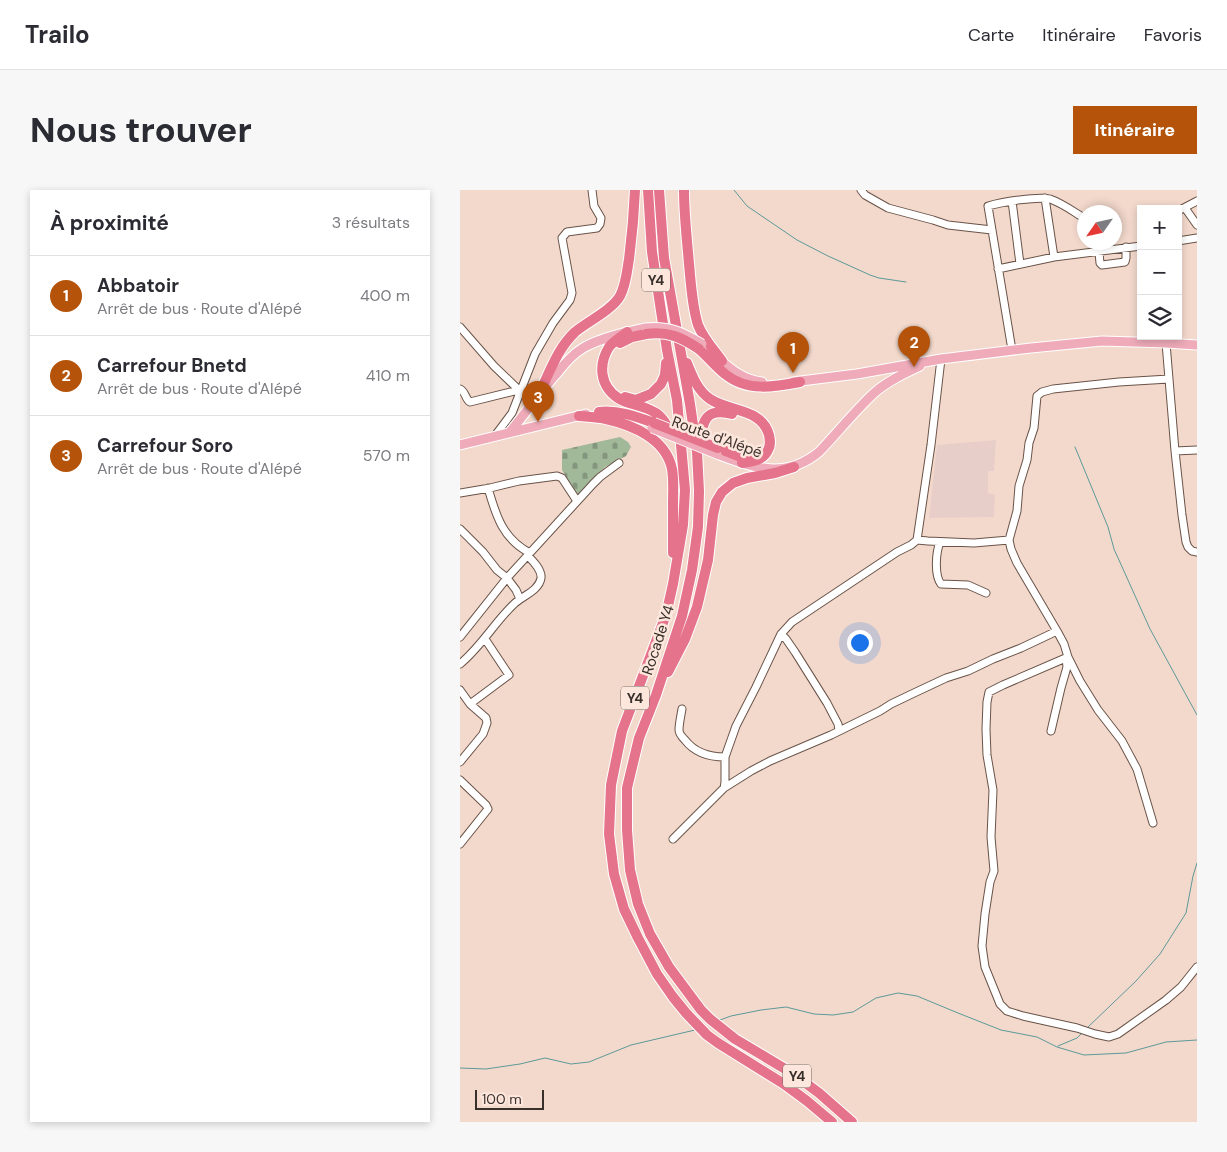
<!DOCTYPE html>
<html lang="fr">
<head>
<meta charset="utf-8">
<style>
	body { margin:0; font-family:"DM Sans",sans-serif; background:#f7f7f7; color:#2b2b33 }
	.controls { position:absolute; right:15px; top:15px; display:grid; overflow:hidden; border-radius:0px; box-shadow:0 2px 8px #0003 }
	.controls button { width:45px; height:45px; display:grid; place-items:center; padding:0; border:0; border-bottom:1px solid #e1e1e2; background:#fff; color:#2b2b33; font:25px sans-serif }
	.compass { position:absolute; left:617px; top:15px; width:45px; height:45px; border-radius:50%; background:#fff; box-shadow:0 2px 8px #0003; rotate:236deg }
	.scale { position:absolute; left:15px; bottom:12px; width:69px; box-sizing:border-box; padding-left:5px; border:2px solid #3a302b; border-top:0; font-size:14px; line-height:18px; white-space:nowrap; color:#3a302b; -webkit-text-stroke:4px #fde7dd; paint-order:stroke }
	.you { position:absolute; left:399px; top:452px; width:18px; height:18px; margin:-12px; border:4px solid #fff; border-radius:50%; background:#1a73e8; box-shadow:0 0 0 8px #1a73e833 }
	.badge { display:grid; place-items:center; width:32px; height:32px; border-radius:50%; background:#b45309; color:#fff; font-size:16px; font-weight:700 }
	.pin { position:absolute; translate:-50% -41px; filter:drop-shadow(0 1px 2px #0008) }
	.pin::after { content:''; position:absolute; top:26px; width:18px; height:15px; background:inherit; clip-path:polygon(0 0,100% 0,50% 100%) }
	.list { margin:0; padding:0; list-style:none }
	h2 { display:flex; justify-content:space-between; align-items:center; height:65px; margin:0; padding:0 20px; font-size:21px }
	h2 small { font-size:16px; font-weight:400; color:#7c7c81 }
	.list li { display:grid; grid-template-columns:32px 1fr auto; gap:15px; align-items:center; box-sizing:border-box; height:80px; padding:0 20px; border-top:1px solid #e1e1e2 }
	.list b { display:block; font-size:19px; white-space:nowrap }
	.list p { margin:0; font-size:16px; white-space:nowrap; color:#7c7c81 }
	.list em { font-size:16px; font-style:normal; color:#7c7c81 }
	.icon { flex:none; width:28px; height:28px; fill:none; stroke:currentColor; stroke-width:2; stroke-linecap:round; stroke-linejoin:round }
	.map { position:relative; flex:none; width:737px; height:932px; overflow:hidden; border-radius:0px }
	header { display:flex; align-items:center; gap:30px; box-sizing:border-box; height:70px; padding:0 25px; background:#fff; border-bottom:1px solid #e1e1e2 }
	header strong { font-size:24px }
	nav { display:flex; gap:28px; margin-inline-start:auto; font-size:18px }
	.intro { display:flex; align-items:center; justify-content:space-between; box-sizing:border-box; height:120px; padding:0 30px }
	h1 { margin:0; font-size:35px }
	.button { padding:12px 22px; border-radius:0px; background:#b45309; color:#fff; font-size:18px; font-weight:700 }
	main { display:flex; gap:30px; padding:0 30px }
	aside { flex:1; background:#fff; border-radius:0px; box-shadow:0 2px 8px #0003 }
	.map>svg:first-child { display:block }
</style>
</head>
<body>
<header>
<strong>Trailo</strong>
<nav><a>Carte</a><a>Itinéraire</a><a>Favoris</a></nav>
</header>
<div class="intro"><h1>Nous trouver</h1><a class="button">Itinéraire</a></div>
<main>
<aside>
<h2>À proximité<small>3 résultats</small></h2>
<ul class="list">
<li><span class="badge">1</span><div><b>Abbatoir</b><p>Arrêt de bus · Route d'Alépé</p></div><em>400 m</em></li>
<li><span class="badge">2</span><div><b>Carrefour Bnetd</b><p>Arrêt de bus · Route d'Alépé</p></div><em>410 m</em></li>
<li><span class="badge">3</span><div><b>Carrefour Soro</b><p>Arrêt de bus · Route d'Alépé</p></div><em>570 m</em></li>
</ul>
</aside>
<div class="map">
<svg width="737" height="932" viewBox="0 0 737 932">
	<defs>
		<pattern id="cemetery-stones" width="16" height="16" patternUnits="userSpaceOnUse" patternTransform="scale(1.25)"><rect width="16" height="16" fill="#a1b899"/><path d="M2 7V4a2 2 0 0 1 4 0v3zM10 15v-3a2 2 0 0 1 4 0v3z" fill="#84967d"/></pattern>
	</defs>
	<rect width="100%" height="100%" fill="#f3d9cc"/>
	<path fill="#e8cec9" d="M536,250L534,281H528V303L535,305L534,327L469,328L477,255Z"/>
	<path fill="url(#cemetery-stones)" d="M160,247L168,252L171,257L166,266L145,277L118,305L102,280V260Z"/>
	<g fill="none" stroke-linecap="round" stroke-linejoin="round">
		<path stroke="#5d9999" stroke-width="1" d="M274,0L287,16L337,50L368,66L410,85L419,88L446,92
			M615,257L648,337L654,359L690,439L737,525
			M260,830L271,826L301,820L326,817L354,824L373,825L393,822L416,808L438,803L457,806L498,823L541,840L577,847L597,857L624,865L666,863L706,852L737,850
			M627,838L676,791L700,764L726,723L733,686L737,673
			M598,856L617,848L622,843
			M0,878L26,879L60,874L85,868L111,874L129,872L171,855L235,840"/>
		<g stroke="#695348" stroke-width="9">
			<path id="minor" d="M401,0L405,5L428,18L473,30L488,35L532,40
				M585,8L594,67
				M552,11L560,74
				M725,18L737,35
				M718,21L737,11
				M718,51L737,48
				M638,52L640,73L642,75L665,72L666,68V57
				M538,79L594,67L681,56
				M0,137L34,176L60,201
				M706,153L715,261L722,325L726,352L728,357L732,361L737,362
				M552,160L528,16C542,12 578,6 590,9C602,13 614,22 624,28
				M709,189L659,192L593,199L582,202L577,206L574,238L569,253L567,270L559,296L557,321L549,350L551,359L557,373L597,441L604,454L608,467L543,495L529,502L527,512L526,539L527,565L533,600L531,647L534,681L530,692L525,724L522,756L525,777L540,814L547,821L563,826L617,838L635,844L649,847L658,844L706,810L721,797L737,777
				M0,199C6,202 5,209 10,212L59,200
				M34,247L52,223L75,164L93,133L110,110L112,103L102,48L107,42L137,38L140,34L141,28L134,16L132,0
				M715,261L737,260
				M28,298C36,326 43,349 70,363
				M0,303L30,298L59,291L97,286L102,288L117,311
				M0,339L23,362L37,380L47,388L56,400L60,409
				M457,350L468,351L514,353L549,350
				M480,352C476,362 474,385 481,394L508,395L526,403
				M321,444L326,449L335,462L367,513L378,534L379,541
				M0,447L47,388L133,294L140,287L159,273
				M608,467L620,491L638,520L662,551L677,579L693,633
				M0,474C21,457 34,433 54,414C62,406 79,401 81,388C82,380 73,371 68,366
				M0,500L10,514L26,528L27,533L23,544L0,572
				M10,514L49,485L25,449
				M222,519C221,525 219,534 219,540C219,544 222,547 225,550C235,563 249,567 265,567
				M591,541L601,498L607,477L606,468
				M0,590L26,615L28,619L0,654
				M264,598L265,592V567L276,536L296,497L321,444L332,432L437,362L451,355L457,350L471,255L481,169
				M213,649L264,598L291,581L310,571L371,545L420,521L431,514L454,503L486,488L508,481L533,469L561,458L597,441"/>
		</g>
		<g stroke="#fff" stroke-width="11">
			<path id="major" d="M258,168C272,180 283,190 302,192
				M333,192L397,184L481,169L571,158L642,151L706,153L737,155
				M49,243C66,223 80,202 98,182C105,173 113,164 123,158C139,148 167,142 186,138
				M0,255L126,224
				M257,264C294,278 325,290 359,262C377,243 394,222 413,204C426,192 443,184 460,176"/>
		</g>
		<g stroke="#fff" stroke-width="12">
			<path id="highway" d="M188,0L192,62L207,160L217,210L225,300L223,335L213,394L206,425L162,541L151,595L149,644L154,684L164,719L178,748L197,784L213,807L226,823L247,845L258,853L324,894L347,911L372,932
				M199,0L204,68L230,214L237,262L239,301L238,337L232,380L222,426L196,505L179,548L167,598V640L170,680L178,714L190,744L209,777L241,820L250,829L275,849L332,883L359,903L392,932
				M224,0C224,25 227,49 229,74C231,94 232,116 238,135C243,148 254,160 262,171
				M167,142C161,147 154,151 149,157C138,175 140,196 158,208C169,215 183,215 194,222C202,226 206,234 210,242
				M160,153L172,147L186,144
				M239,159C248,167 256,177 265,184C287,202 314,197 340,192
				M227,173C232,186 238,201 250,209C269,222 302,218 309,245C310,250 311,255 308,260C304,270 292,272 282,273
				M80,202C90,181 98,158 115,142C127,132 152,120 160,106C166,95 167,81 169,69C172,46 174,23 175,0
				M165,207L176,210L191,204L201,194L205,185L206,173
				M139,222C158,220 175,226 194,233
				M119,226C128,227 137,227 146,229C173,235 206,249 212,279C214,290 213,302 213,314C213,330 213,347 213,363
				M239,254C243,231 245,217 272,224
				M258,258L281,267H291
				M208,482L225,449L237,417L248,370L253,325L256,312L262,302L273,293L287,288L315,283L334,277"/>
		</g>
		<use href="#minor" stroke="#fff" stroke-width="7"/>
		<use href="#major" stroke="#efabb9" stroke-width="9"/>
		<use href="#highway" stroke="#e5738b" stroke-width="10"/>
		<g stroke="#fff" stroke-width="11" stroke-linecap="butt">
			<path id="major-bridge" d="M186,138C209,135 223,143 242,154
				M192,238L257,264"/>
		</g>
		<g stroke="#fff" stroke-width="12" stroke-linecap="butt">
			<path id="highway-bridge" d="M186,144C208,141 221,147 239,159
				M194,233L258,258"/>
		</g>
		<use href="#major-bridge" stroke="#efabb9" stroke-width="9"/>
		<use href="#highway-bridge" stroke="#e5738b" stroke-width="10"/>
	</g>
	<g text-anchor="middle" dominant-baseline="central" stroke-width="5" stroke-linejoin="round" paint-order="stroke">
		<g fill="#fde7dd" stroke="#746760" stroke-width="1">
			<rect x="182" y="78.5" width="28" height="23" rx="4"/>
			<rect x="161" y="496.5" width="28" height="23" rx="4"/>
			<rect x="323" y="874.5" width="28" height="23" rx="4"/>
		</g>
		<g font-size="14" font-weight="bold" fill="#3a302b">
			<text x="196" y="90">Y4</text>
			<text x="175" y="508">Y4</text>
			<text x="337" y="886">Y4</text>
		</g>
		<g font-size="15" fill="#3a302b" stroke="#fde7dd">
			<text transform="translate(257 247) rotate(20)">Route d'Alépé</text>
			<text transform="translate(198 450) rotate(-72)">Rocade Y4</text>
		</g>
	</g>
</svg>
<div class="controls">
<button>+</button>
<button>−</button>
<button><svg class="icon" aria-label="layers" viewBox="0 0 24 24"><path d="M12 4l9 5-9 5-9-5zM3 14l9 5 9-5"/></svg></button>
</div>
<svg class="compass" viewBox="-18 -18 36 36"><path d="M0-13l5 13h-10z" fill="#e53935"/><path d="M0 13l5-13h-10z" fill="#7c7c81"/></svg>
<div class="scale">100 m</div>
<div class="you"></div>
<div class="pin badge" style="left:333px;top:183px">1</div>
<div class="pin badge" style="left:454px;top:177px">2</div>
<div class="pin badge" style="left:78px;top:232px">3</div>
</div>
</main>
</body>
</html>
